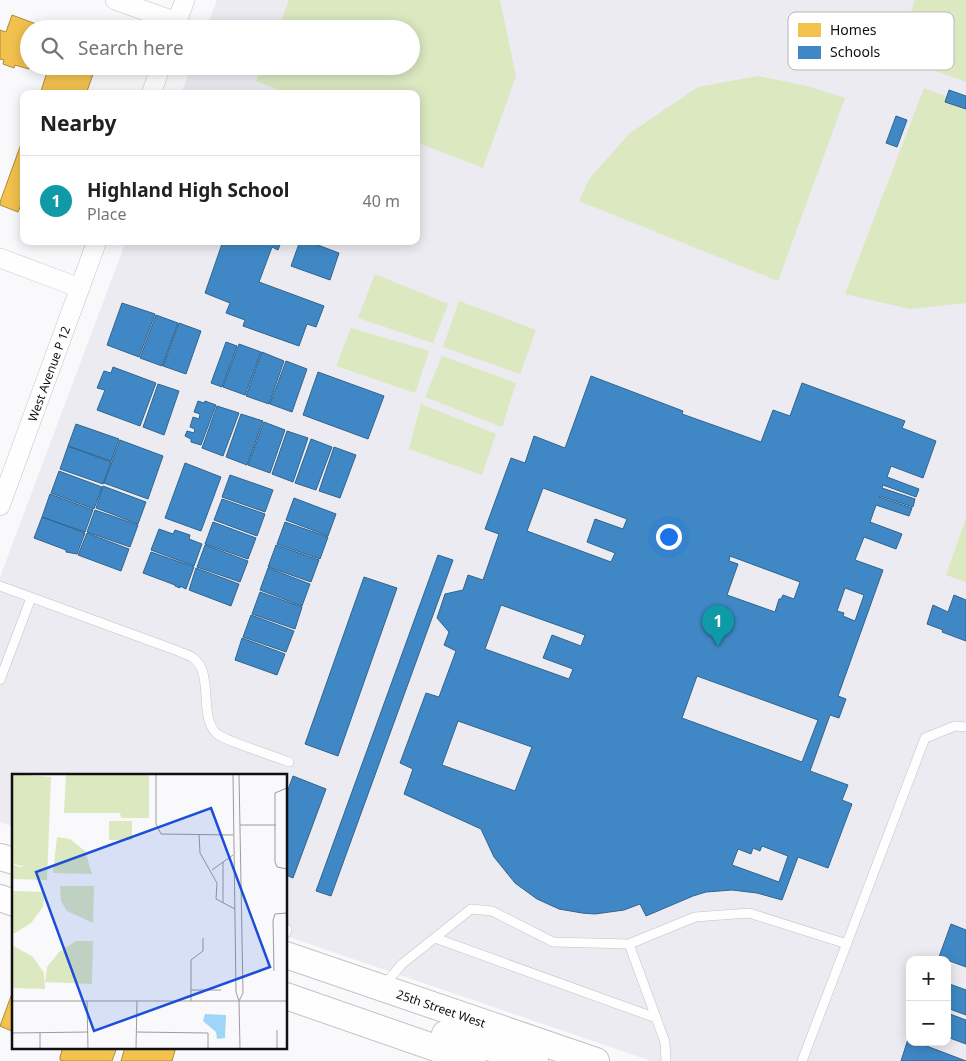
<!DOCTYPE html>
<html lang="en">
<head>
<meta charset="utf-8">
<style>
	body { margin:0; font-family:"Noto Sans",sans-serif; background:#f2f2f2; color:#202124 }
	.controls { position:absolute; right:15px; bottom:15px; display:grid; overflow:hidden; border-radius:10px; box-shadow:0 2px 12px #0003 }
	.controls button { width:45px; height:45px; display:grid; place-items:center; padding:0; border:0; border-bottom:1px solid #e0e0e0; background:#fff; color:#202124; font:25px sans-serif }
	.you { position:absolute; left:668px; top:536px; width:18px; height:18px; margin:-12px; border:4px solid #fff; border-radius:50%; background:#1a73e8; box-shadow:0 0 0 8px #1a73e833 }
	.badge { display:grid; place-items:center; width:32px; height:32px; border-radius:50%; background:#b45309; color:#fff; font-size:16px; font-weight:700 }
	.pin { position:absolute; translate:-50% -41px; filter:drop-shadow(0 1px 2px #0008) }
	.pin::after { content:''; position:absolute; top:26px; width:18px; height:15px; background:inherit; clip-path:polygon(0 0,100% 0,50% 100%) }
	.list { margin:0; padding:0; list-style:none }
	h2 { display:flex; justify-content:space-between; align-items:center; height:65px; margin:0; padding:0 20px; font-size:21px }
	h2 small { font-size:16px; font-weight:400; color:#757577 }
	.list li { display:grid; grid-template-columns:32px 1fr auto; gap:15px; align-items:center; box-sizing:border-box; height:90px; padding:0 20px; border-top:1px solid #e0e0e0 }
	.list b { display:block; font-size:19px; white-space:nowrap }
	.list p { margin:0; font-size:16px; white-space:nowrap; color:#757577 }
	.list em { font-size:16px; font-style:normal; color:#757577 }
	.icon { flex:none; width:28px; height:28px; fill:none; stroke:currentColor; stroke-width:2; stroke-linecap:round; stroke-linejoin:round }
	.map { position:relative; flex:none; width:966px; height:1061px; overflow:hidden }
	.search { position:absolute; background:#fff; box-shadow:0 2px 12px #0003; left:20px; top:20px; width:400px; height:55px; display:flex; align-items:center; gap:12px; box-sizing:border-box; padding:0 18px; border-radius:28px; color:#757577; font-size:19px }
	.panel { position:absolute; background:#fff; box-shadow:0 2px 12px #0003; left:20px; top:90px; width:400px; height:155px; border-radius:10px }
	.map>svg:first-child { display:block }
</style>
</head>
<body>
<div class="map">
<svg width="966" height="1061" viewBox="0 0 966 1061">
	<rect width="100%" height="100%" fill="#f9f9fb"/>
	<path fill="#ebebf1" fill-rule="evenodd" d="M217,0H966V1061H651L286,936V775H14V827L0,822V577L126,241H416V94H181L192,66H411V29H206ZM910,960H947V1042H910Z"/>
	<path fill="#dbe8c0" d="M289,0H500L516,76L483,168L416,142V94H289L256,81L262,66H411V29H278Z
		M915,0H966V82L911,62L900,43Z
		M758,76L807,86L845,98L778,281L579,201L589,179L630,133L698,87Z
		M924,88L966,104V303L910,309L845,294Z
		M375,274L448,304L433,343L358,318Z
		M459,301L536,330L520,374L443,347Z
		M351,328L429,351L415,393L336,366Z
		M442,356L516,383L502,427L425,397Z
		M421,404L496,434L482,475L409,449Z
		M966,518V582L946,575Z"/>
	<path fill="#f2c14e" stroke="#ae8c3c" d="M12,15L47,28L29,29V69L15,65L14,68L3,64L4,60L0,59V30L6,32Z
		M49,66H96L86,94H40Z
		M21,144L24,145V197L18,212L0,205V202Z
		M14,988V1032L0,1026Z
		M63,1047H117L112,1061H64L60,1060V1057Z
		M125,1047H176L172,1061H121Z"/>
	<path fill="#3f88c5" stroke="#31648f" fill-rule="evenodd" d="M949,90L966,96V109L945,102Z
		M896,116L907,120L897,147L886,143Z
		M223,241L281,242L278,250L272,247L259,282L324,306L316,327L307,324L299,346L243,326L245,320L226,313L230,303L205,293Z
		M300,241H307L339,253L330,280L291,266Z
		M122,303L155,314L139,357L107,345Z
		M156,315L178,323L162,366L140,358Z
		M179,323L201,331L186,374L163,366Z
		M226,342L237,346L222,387L211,383Z
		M239,344L261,352L245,395L223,387Z
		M262,352L284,361L269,404L246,396Z
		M286,361L307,369L292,412L270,404Z
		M113,367L156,383L140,426L97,410L105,390L97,388L104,371L111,373Z
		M318,372L384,396L368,439L303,415Z
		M591,376L683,411L682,414L761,442L773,410L790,416L802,383L905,421L902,428L936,441L923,478L891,466L887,477L919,489L916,497L883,485L882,488L915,499L913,507L880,496L879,497L912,508L909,516L876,505L870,522L902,534L896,549L864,537L855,560L883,570L838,696L846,699L839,718L830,715L810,771L848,785L842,800L852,804L828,868L798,857L782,900L757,893L732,890L706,892L693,896L646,916L640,904L624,910L595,914L582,913L559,909L537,899L515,883L494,857L481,829L404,794L413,769L400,763L426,693L439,697L456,651L444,645L449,632L437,618L445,594L463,590L468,575L483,580L499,534L485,529L511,458L525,463L534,436L565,448ZM543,488L627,519L623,529L595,519L587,542L615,553L611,562L527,531ZM730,556L800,582L794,599L783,595L781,599H779L775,612L727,595L738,564L729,561ZM845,588L864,595L855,621L843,616L844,613L837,611ZM501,605L585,635L581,646L552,635L543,658L573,669L569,679L485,649ZM697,676L818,720L802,762L682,718ZM458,721L532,747L515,791L442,765ZM762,846L788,856L779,882L732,865L738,849L751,854L753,848L760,851Z
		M158,384L179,391L164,435L143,427Z
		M198,401L204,403L205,401L216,405L201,445L191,442V439L185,436L187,431L194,433L195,429L190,427L193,417L199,419L200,414L194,412Z
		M217,406L239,413L223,456L202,448Z
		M241,414L263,421L247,465L226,457Z
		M264,422L285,430L270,473L248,465Z
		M76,424L119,439L111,461L68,446Z
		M287,431L308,438L293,482L272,474Z
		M311,439L332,447L316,490L295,483Z
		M120,440L163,456L148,499L104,483Z
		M68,446L111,462L103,484L60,469Z
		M334,447L356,455L340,498L319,491Z
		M185,463L221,477L201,531L165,518Z
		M59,471L102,487L94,509L51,493Z
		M230,475L273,490L265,512L222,497Z
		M103,486L146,502L138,524L96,508Z
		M50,494L93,510L85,532L42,517Z
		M294,498L336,514L328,536L286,520Z
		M222,499L265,514L257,536L214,520Z
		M95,510L138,525L130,547L87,532Z
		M42,517L85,533L77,554L66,552V550L34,538Z
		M213,522L256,538L248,559L205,544Z
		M285,522L328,537L320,559L277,544Z
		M159,529L173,534L175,530L190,535L189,539L202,544L194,566L151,550Z
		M87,533L129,549L121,571L78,555Z
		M205,545L248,561L240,582L197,567Z
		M276,545L319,560L311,582L268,567Z
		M151,552L194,567L186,589L180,586V588L175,586V585L143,573Z
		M438,555L453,560L331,896L316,891Z
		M196,568L239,584L231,606L189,590Z
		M268,568L310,584L302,606L260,590Z
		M364,577L397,588L338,756L305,744Z
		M260,592L302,607L295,629L252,614Z
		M954,595L966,600V641L942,632L943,630L927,624L933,605L948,612Z
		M251,615L294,631L286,652L243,637Z
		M242,638L285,654L277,675L235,660Z
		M293,776L326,789L293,878L286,875V795Z
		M951,924L966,930V967L939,957Z
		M947,983L966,990V1015L947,1008Z
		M947,1013L966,1020V1044L947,1037Z
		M908,1039L910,1042H916L966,1061H901Z"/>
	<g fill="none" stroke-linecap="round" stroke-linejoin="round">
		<g stroke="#c3c3c5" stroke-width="10">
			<path id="lane" d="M0,586L178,651C182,653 188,655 192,657C215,673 198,714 216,733C224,741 275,756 289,762
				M0,680L31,598
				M286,933L287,929
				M435,938L656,1018
				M629,944L665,1042L666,1061
				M384,985L402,964L471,909L492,911L553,942L629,944L695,917L749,913L847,944
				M802,1061L925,738L955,726L966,727"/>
		</g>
		<g stroke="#c3c3c5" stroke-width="20">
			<g id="street">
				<path d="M115,0L177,22"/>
				<path d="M174,29L185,0"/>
				<path d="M151,94L161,66"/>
				<path d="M0,258L80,288"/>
				<path id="s1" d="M0,506L97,241"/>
			</g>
		</g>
		<g stroke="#c3c3c5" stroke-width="28">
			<g id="secondary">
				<path d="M0,857L14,861"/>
				<path d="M0,898L14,903"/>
				<path id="s2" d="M286,955L596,1061"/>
				<path d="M286,996L473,1061"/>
				<path d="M445,1034L535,1061"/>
			</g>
		</g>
		<use href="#lane" stroke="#fefefe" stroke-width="9"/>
		<use href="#street" stroke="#fefefe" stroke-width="19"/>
		<use href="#secondary" stroke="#fefefe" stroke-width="26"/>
	</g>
	<g text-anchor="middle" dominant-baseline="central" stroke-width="5" stroke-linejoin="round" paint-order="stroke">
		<g font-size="12" fill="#101011" stroke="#fff">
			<text stroke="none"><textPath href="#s1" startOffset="141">West Avenue P 12</textPath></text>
			<text stroke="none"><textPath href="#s2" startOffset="164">25th Street West</textPath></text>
		</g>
	</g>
	<g transform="translate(12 774)">
		<rect width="275" height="275" fill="#f9f9fb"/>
		<path d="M0,0L39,3L35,106L0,105V90L8,93H12L0,89ZM54,0H137V44H109L108,39H52ZM97,47H120V66H97ZM45,63L58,65L73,77L80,100L41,99ZM48,112H82L81,149L55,137L49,127ZM0,117L33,118L31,133L19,149L3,159H0ZM64,167H81L80,210L33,208L35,193L47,178ZM0,171L21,183L32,199L33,215L0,214Z" fill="#dbe8c0"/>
		<path d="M193,240L214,241L213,264L205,265L204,258L191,247Z" fill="#9fd5f7"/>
		<path fill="none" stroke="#9c9c9d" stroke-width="1" d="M144,0V50L149,60L221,61M221,0L224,218L227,227L228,275M227,0L231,219L227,227M275,14L263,19V88L265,93L275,95M228,51H264M187,60L188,79L205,109L204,125L223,135M211,88V129M200,96L221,81M262,197L261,146L263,140L275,139M179,216H209M0,227H275M75,227L76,275M179,227V186L191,177V164M265,256V275M125,258L196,259V275M0,259L76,258M28,259V275M124,275L125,227"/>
		<path fill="#1d4ed8" fill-opacity="0.15" stroke="#1d4ed8" stroke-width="2.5" d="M199,34L258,193L82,257L24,98Z"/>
		<rect width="275" height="275" fill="none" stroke="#101011" stroke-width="2.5"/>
	</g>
	<rect x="788" y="12" width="166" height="58" rx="8" fill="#fff" stroke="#b7b7b8" stroke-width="1"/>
	<rect x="798" y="23" width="23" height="14" fill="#f2c14e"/>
	<rect x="798" y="46" width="23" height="13" fill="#3f88c5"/>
	<g font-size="14" fill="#101011">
		<text x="830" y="35">Homes</text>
		<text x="830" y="57">Schools</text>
	</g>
</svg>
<div class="controls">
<button>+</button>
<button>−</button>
</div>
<div class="you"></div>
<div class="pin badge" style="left:718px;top:646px;background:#0f9aa8">1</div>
<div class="search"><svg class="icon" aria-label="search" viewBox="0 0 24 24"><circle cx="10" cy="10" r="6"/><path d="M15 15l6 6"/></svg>Search here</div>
<section class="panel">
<h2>Nearby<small></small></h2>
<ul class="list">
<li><span class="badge" style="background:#0f9aa8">1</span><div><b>Highland High School</b><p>Place</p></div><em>40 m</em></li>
</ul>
</section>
</div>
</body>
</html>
